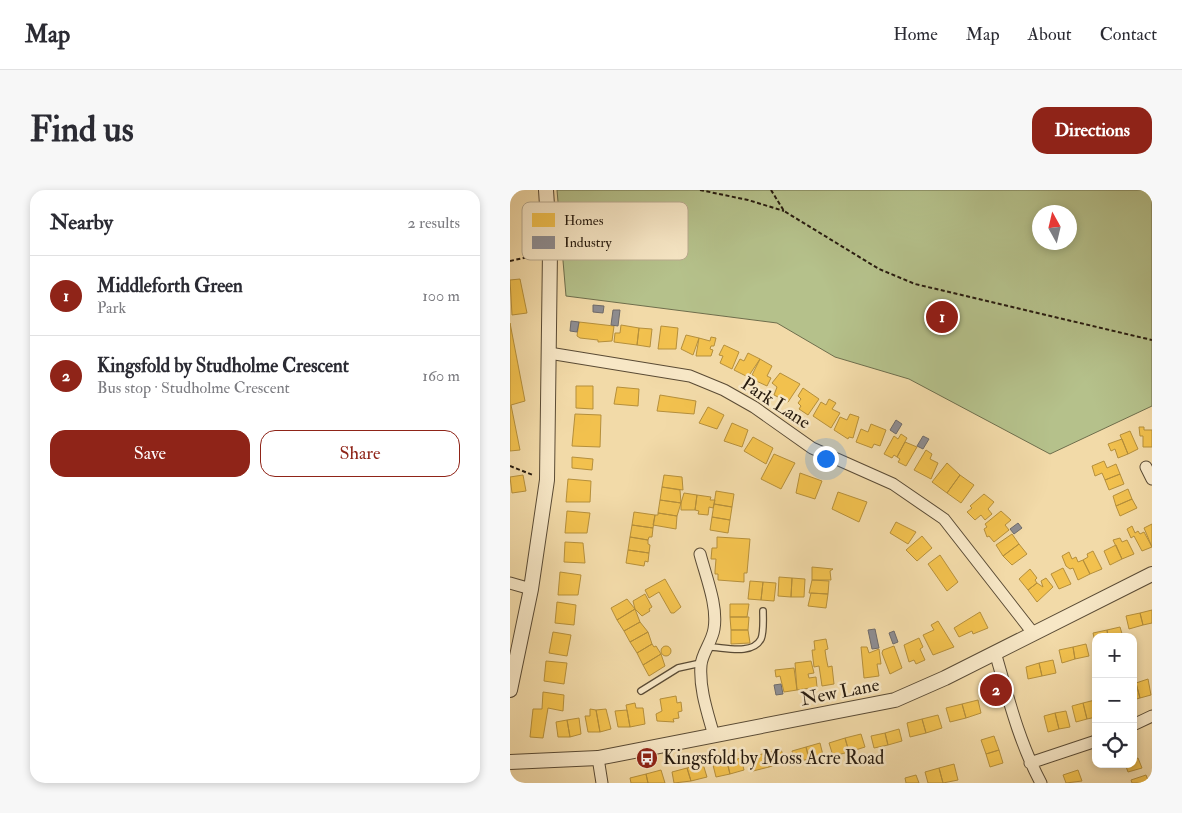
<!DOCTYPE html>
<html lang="en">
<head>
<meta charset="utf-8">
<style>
	body { margin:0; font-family:"IM FELL Double Pica",serif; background:#f7f7f7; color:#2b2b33 }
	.controls { position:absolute; right:15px; bottom:15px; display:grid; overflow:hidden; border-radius:10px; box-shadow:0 2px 8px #0003 }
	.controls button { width:45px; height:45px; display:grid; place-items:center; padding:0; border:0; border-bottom:1px solid #e1e1e2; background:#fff; color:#2b2b33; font:25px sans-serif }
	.compass { position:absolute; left:522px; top:15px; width:45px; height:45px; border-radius:50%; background:#fff; box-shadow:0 2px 8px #0003; rotate:352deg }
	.you { position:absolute; left:315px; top:268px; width:18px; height:18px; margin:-12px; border:4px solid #fff; border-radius:50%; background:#1a73e8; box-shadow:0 0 0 8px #1a73e833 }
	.badge { display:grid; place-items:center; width:32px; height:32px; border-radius:50%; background:#8f2418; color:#fff; font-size:16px; font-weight:700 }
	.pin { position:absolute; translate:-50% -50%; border:2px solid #fff; box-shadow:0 1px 5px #0006 }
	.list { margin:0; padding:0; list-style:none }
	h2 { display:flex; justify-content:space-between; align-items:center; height:65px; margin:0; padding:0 20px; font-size:21px }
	h2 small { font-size:16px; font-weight:400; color:#7c7c81 }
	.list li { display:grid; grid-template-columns:32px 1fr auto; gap:15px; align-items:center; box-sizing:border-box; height:80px; padding:0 20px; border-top:1px solid #e1e1e2 }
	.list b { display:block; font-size:19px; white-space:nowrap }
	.list p { margin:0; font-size:16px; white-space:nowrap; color:#7c7c81 }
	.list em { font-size:16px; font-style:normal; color:#7c7c81 }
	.actions { display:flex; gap:10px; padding:15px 20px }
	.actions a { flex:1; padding:11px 0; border:1px solid #8f2418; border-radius:15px; text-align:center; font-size:18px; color:#8f2418 }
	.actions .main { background:#8f2418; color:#fff }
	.icon { flex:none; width:28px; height:28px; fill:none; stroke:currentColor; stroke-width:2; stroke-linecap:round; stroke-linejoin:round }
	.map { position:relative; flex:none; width:642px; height:593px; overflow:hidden; border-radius:15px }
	header { display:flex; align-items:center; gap:30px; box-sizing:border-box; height:70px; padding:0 25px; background:#fff; border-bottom:1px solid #e1e1e2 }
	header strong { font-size:24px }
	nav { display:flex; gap:28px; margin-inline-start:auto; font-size:18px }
	.intro { display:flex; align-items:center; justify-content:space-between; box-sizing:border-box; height:120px; padding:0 30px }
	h1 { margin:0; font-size:35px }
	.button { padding:12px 22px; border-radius:15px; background:#8f2418; color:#fff; font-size:18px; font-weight:700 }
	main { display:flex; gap:30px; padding:0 30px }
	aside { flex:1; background:#fff; border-radius:15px; box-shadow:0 2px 8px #0003 }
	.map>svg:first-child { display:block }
</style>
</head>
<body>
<header>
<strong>Map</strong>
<nav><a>Home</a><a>Map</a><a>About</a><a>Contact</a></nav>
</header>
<div class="intro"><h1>Find us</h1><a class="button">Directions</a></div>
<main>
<aside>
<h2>Nearby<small>2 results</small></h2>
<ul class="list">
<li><span class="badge">1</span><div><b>Middleforth Green</b><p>Park</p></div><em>100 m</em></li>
<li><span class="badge">2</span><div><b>Kingsfold by Studholme Crescent</b><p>Bus stop · Studholme Crescent</p></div><em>160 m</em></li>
</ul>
<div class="actions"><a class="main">Save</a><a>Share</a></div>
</aside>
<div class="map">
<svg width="642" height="593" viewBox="0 0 642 593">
	<rect width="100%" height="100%" fill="#f2daa8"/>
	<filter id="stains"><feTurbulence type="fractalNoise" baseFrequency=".004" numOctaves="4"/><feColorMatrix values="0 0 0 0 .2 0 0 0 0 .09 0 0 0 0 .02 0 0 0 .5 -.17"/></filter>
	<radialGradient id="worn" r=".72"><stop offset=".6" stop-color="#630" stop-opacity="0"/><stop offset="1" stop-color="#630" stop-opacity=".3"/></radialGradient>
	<path fill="#b5c18b" stroke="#6e6e4d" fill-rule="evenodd" d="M47,0H642V216L540,264L399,189L325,167L267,133L56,106ZM530,22H560V52H530Z"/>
	<path fill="#f2c14e" stroke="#b58f3b" d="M10,89L17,123L2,125L0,90Z
		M69,132L104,136L102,151L88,152V150L70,148L67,146Z
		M0,133L15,211L1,215L10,260L0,261Z
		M111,135L129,138L127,155L104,152L105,143H110Z
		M151,136L168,138L166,159H148Z
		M129,138L142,139L140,157L127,155Z
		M176,145L189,148L183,165L171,159Z
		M201,147L206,148L204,156H201L200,159L203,160L201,166H186L189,148L200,151Z
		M214,155L229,162L222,179L210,173L213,166L209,165Z
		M238,163L250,169L238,187L224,180L230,169L234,171Z
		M250,169L262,176L257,186L261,188L257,196L242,189L244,186L242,185Z
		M270,183L290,194L278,212L264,205L267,197L262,193Z
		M66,196H83V219L66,218Z
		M107,197L129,199L128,216L104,214Z
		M293,198L309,209L298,225L289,219L291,216L288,213L291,209L288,206Z
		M150,205L186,211L184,224L147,221Z
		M319,209L326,213L322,219L330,223L321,238L303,226L311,212L316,215Z
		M198,217L214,225L207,239L189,233Z
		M65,224L91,225L90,257L62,256Z
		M340,224L349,227L343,248L339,247L338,249L324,240L330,227L337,230Z
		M222,233L238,240L232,257L214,251Z
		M361,234L376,240L370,256L364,254L362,258L346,252L351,239L358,242Z
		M629,237H634V240H642V257H633V246H630Z
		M620,241L628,259L618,264L610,245Z
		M391,244L397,248L387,267L384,265L382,268L374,264L384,246L388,249Z
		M243,247L263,258L256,274L234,261Z
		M612,249L618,264L608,268L605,259L601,261L598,254Z
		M395,252L407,257L396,276L388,272L390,269L387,267Z
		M416,260L422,264L420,269L428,273L421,289L404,280Z
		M264,264L285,273L271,299L251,289Z
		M62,267L83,269L82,280L62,278Z
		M594,271L597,278L606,274L610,284L595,290L592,283L585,286L582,276Z
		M437,273L450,285L437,303L422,292Z
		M290,283L312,291L305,309L286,303Z
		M610,284L614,294L599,300L595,290Z
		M13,285L16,301L2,303L0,287Z
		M154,285L172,287L173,300L152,297Z
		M450,285L464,295L451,313L437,303Z
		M58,289L81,291L80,312H56Z
		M152,297L170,300L171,313L150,310Z
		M618,299L622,309L606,316L603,306Z
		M206,301L224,304L222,317L204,314Z
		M328,302L357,312L349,332L322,319Z
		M174,303L187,305L185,320H171V313Z
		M474,304L484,312L478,319L482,324L475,330L471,325L465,330L457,322L462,318L460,316Z
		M187,305L201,307L200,310H205L203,318L199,317L198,325L188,324L189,321L185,320Z
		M622,309L627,318L610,326L606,316Z
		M150,310L171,313L167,326L148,323Z
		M204,314L222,317L220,330L202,327Z
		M57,321L80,323L77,343H55Z
		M491,321L501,330L495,335L499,340L484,352L479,346L477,347L474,339L477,337L475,334Z
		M124,322L145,325L143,338L122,335Z
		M148,323L167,326L166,339L143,335L145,325H148Z
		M202,327L220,330L218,343L200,340Z
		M386,332L406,342L398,354L380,343Z
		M642,334V357L634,338Z
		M122,335L143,338L142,347H139L138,350L120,347Z
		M622,336L625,343L628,341L630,344L634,342L642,357L632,361L624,346L621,348L617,339Z
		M502,344L509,354L493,366L486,355Z
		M412,346L422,358L407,371L396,360Z
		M120,347L138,350V354L140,355L139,363L118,360Z
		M207,347L240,349L237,383H234V392L208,390V384H205V381L206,369H201L202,358H207Z
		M610,348L612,352L617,350L624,364L612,369L603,350Z
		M55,352L73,353L75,373L54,372Z
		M509,354L517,364L502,375L493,366Z
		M606,355L612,369L600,375L594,361Z
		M118,360L139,363L138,372L135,371L134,376L116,373Z
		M583,361L592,379L580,384L573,370L578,367L577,364Z
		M559,362L562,369L566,367L568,372L573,370L580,384L568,390L563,378L560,379L556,376L552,366Z
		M430,365L448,392L437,401L418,374Z
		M302,377L323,379L320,381L321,390H302Z
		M553,378L561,394L549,399L541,384Z
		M520,379L527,388L525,390L527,393L518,400L509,389Z
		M50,382L71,385L68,405H48Z
		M269,387L282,388L281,407L268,406Z
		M282,388L295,389L294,407H281Z
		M536,388L543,397L527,412L518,400L527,393L533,397L531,391Z
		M155,389L171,417L164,423H161L149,402L139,408L135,400Z
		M302,390L319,391L318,404L299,403Z
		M240,391L253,392L251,410L238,409Z
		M253,392L266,393L264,411L251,410Z
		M301,403L318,404L316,418L298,416Z
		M135,404L142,417L139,419L140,421L132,426L125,419L123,411Z
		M117,409L125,419L107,430L101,418Z
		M47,412L66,415L64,435L45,433Z
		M220,414H239L237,427H220Z
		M125,419L130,432L114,441L107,430Z
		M642,420V433L633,435L630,423Z
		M470,422L478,438L463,444L462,441L449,447L444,438Z
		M630,423L633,435L619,439L616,426Z
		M220,427H239L238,440H221Z
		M428,431L444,457L423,465L413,445L424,440L421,435Z
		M130,432L138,442L120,452L114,441Z
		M610,437L613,447H598L597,440Z
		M221,440H238L240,453L221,454Z
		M597,440L598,447H586V456L583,443Z
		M43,442L61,445L57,466L39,463Z
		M138,442L142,454L127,463L120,452Z
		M409,448L413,457L410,459L415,470L406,474L404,470L399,472L394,455Z
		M316,449L318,459L315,460L316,467L318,477L322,476L324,494L312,496L309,476L304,477L302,460H305L304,451Z
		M142,454L144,457L146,456L151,464L133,475L127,463Z
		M576,454L579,466L565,469L563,457Z
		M151 461a5 5 0 1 1 10 0a5 5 0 1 1-10 0Z
		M384,456L392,478L380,484L372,463L373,460Z
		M351,457H357L359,463L369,459L371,474H367L369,486L354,488Z
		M563,457L565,469L552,473L549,460Z
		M151,464L155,476L139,486L133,475Z
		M543,470L546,483L532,486L529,473Z
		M36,471L57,473L54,494L34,491Z
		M301,471L304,483L298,484L299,488L306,487L307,497L287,500L285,473Z
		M529,473L532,486L518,489L516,477Z
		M284,478L287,500L274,502L270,486L266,487L265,480Z
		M638,489L641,505L630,508L626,493Z
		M623,493H626L630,508L623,510Z
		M33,502L54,505L53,521L38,518L33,548L20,547L23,519H32Z
		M166,506L167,513L171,512L172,521L168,522L169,528L163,529L164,532L147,531L146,524L152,521L150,509Z
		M468,510L471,523L456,528L452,514Z
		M585,510L586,527L577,529L573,513Z
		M125,513L126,518H133L135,534L120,537L116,515Z
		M573,513L577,529L566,532L562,516Z
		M452,514L456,528L440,532L436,518Z
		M80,519L86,520L90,542H78L75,526H80Z
		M96,519L101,539L90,542L86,520Z
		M117,520L120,537H108L105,521Z
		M556,521L560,537L549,539L545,523Z
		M545,523L549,539L538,542L534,526Z
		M428,525L432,538L416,543L412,529Z
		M69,528L71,544L60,547L57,530Z
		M412,529L416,543L400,547L397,533Z
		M57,530L60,547H48L46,532Z
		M389,539L392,551L378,555L375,543Z
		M375,543L378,555L364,558L361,546Z
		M351,544L355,557L339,562L335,548Z
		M484,546L489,560L476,564L471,550Z
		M335,548L339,562L323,566L319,553Z
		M310,553L313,565L299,569L296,557Z
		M296,557L299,569L285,572L282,561Z
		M271,559L275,572L259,577L255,563Z
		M489,560L493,573L480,577L476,564Z
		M255,563L259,577L243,581L240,568Z
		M231,568L234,580L220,584L217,572Z
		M628,568L632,578L618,582L615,574H623V570Z
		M217,572L220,584L206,587L203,575Z
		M193,574L197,587L181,591L177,578Z
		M444,574L448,590L433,593L429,578Z
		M177,578L181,591L164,593L162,582Z
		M429,578L433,593H418L415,582Z
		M151,580L155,593H138L136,584Z
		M568,580L572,591L556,593L553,585Z
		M136,584L138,593H121L120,588Z
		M406,585L409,593H396L395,588Z
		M636,585L639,593H622L621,590Z"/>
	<path fill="#8d8d92" stroke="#6e6b6b" d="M83,115L94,116L93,123L83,122Z
		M103,120H110L108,136L101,135Z
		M61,131L69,132L67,142L60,141Z
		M386,230L392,234L386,244L380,240Z
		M413,246L419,249L413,259L407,256Z
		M508,333L512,338L504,344L500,339Z
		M365,439L369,458L362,459L358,440Z
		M384,441L388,452L383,454L379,443Z
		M271,494L273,504L266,505L264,495Z"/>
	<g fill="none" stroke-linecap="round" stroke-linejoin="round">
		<g stroke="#5a4b35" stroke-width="8">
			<path id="service" d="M199,457C213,457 242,466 251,449C254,442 253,429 253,421
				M131,501L168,478L191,473"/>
		</g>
		<g stroke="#5a4b35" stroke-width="13">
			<path id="minor" d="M39,163L180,186L214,200L244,217L302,258L383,294L434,329L523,443
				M636,277L642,289
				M190,364C196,387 208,416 204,439C202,452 192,463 191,475C189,499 198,524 204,546
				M0,393L21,399
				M485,462C498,507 509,552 531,593
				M623,535L642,526
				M88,568L92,593
				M520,573L586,551"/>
		</g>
		<g stroke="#5a4b35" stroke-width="16">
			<path id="tertiary" d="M0,500L21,399L37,290L40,61L36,0
				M0,572L88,568L385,510L435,488L642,384"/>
		</g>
		<path stroke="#271b0f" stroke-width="2" stroke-dasharray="4 2.5" stroke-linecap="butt" d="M190,0L238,10L274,21
			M261,0L274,21L369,79L405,94L642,150
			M0,71L27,65
			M0,276L23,285"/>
		<use href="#service" stroke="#f7e7c6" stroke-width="5.5"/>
		<use href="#minor" stroke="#f7e7c6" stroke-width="11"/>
		<use href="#tertiary" stroke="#f7e7c6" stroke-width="14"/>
	</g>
	<defs>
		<g id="bus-disc" transform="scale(1.125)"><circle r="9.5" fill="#8f2418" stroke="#f7e7c6"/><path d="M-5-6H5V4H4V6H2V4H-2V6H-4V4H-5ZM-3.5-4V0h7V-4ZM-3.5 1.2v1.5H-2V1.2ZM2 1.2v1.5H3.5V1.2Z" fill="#fff"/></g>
	</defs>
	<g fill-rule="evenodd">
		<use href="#bus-disc" x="137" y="568"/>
	</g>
	<g text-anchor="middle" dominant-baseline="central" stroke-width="5" stroke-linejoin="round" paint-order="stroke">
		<g font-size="19" fill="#271b0f" stroke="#f7e7c6">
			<text transform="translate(266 213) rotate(33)">Park Lane</text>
			<text transform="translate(330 502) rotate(-11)">New Lane</text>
		</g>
		<g font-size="19" fill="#271b0f" stroke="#f7e7c6" text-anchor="start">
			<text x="153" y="568">Kingsfold by Moss Acre Road</text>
		</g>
	</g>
	<rect x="12" y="12" width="166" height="58" rx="8" fill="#f7e7c6" stroke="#b9aa8f" stroke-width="1"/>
	<rect x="22" y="23" width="23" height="14" fill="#f2c14e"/>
	<rect x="22" y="46" width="23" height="13" fill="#8d8d92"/>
	<g font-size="14" fill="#271b0f">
		<text x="54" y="35">Homes</text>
		<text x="54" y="57">Industry</text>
	</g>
	<rect width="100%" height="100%" filter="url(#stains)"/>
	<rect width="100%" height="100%" fill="url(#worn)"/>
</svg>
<div class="controls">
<button>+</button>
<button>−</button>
<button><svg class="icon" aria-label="locate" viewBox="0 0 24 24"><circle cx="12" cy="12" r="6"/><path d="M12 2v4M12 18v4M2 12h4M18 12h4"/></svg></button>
</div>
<svg class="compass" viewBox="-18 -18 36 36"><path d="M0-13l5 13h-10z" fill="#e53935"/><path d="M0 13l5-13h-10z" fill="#7c7c81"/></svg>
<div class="you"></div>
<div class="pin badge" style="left:432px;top:127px">1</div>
<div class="pin badge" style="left:486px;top:500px">2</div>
</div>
</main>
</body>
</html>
